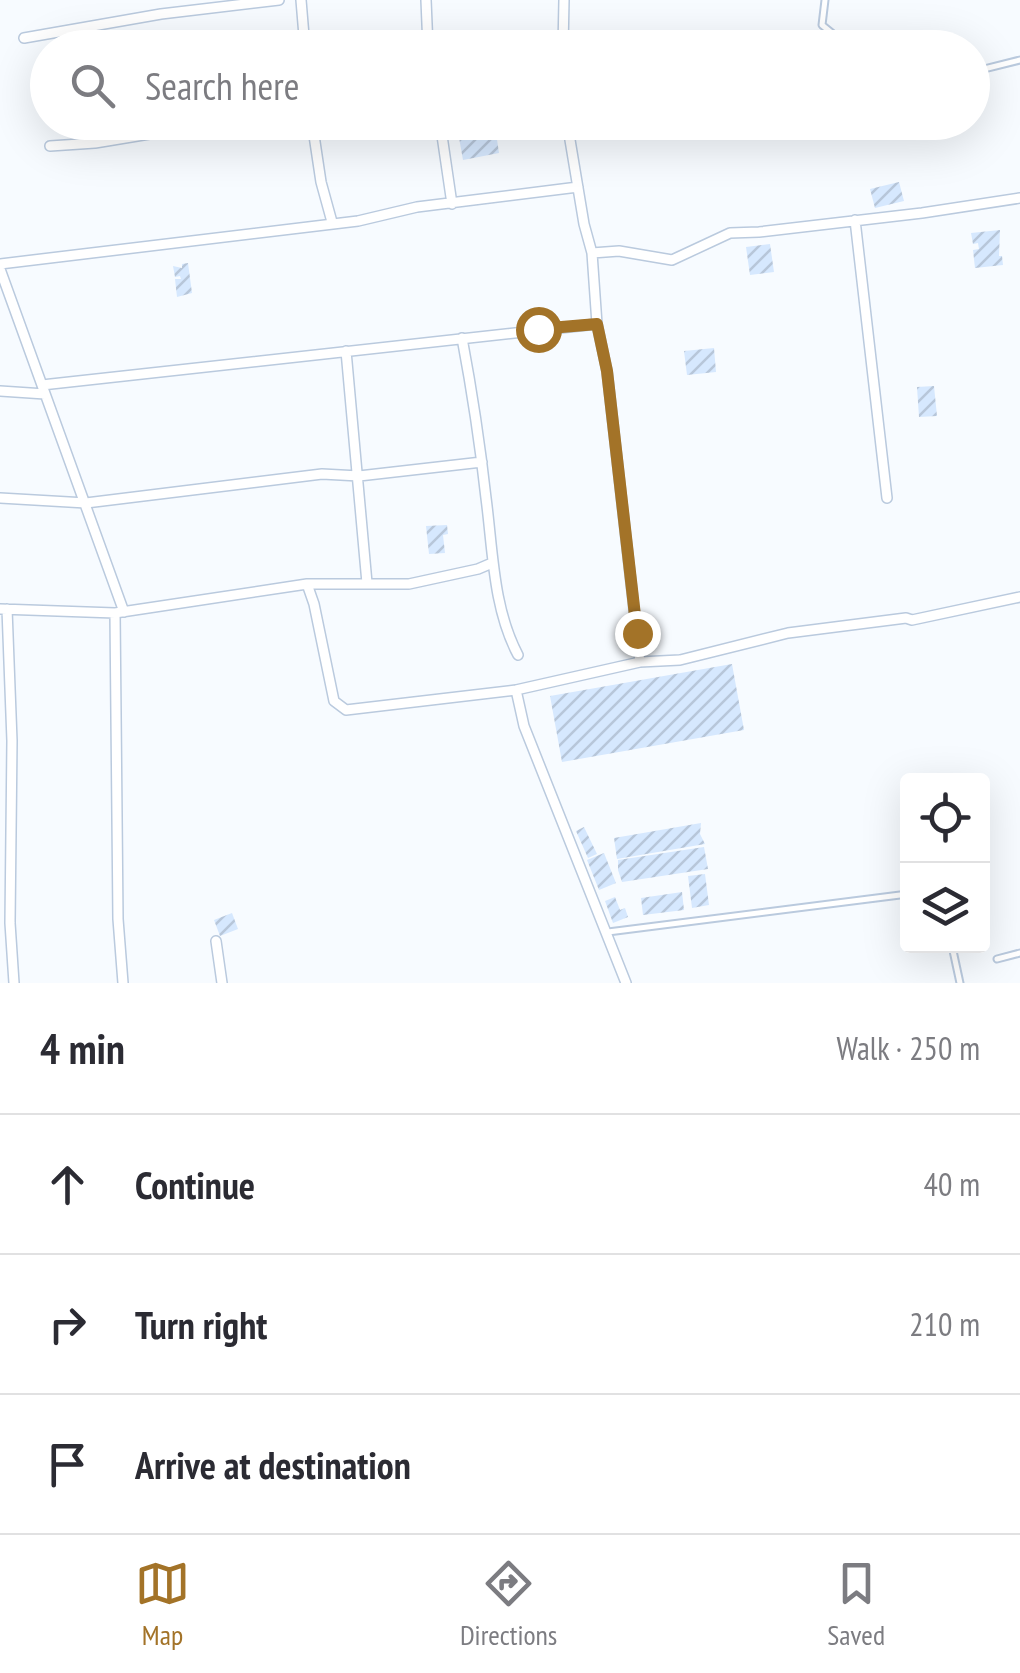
<!DOCTYPE html>
<html lang="en">
<head>
<meta charset="utf-8">
<style>
	body { margin:0; font-family:"PT Sans Narrow",sans-serif; background:#f2f2f3; color:#2b2b33 }
	.controls { position:absolute; right:30px; bottom:30px; display:grid; overflow:hidden; border-radius:10px; box-shadow:0 10px 40px #0002 }
	.controls button { width:90px; height:90px; display:grid; place-items:center; padding:0; border:0; border-bottom:2px solid #e1e1e2; background:#fff; color:#2b2b33; font:50px sans-serif }
	.stop { position:absolute; width:30px; height:30px; margin:-22px; border:8px solid #a37328; border-radius:50%; background:#fff }
	.stop.end { background:#a37328; border-color:#fff; box-shadow:0 2px 10px #0008 }
	.list { margin:0; padding:0; list-style:none }
	h2 { display:flex; justify-content:space-between; align-items:center; height:130px; margin:0; padding:0 40px; font-size:42px }
	h2 small { font-size:32px; font-weight:400; color:#7c7c81 }
	.list li { display:grid; grid-template-columns:65px 1fr auto; gap:30px; align-items:center; box-sizing:border-box; height:140px; padding:0 40px; border-top:2px solid #e1e1e2 }
	.list b { display:block; font-size:38px; white-space:nowrap }
	.list em { font-size:32px; font-style:normal; color:#7c7c81 }
	.icon { flex:none; width:55px; height:55px; fill:none; stroke:currentColor; stroke-width:2; stroke-linecap:round; stroke-linejoin:round }
	.map { position:relative; flex:none; width:1020px; height:983px; overflow:hidden }
	.search { position:absolute; background:#fff; box-shadow:0 10px 40px #0002; left:30px; right:30px; top:30px; height:110px; display:flex; align-items:center; gap:25px; box-sizing:border-box; padding:0 35px; border-radius:55px; color:#7c7c81; font-size:38px }
	.sheet { height:550px; background:#fff }
	nav { display:flex; justify-content:space-around; align-items:center; box-sizing:border-box; height:140px; border-top:2px solid #e1e1e2; background:#fff; font-size:28px; color:#7c7c81 }
	nav a { display:grid; justify-items:center; gap:5px }
	nav .on { color:#a37328 }
	.map>svg:first-child { display:block }
</style>
</head>
<body>
<div class="map">
<svg width="1020" height="983" viewBox="0 0 1020 983">
	<defs>
		<pattern id="building-hatch" width="6" height="6" patternUnits="userSpaceOnUse" patternTransform="scale(2.5)"><rect width="6" height="6" fill="#d6e8fe"/><path d="M-1 1l2-2M0 6l6-6M5 7l2-2" fill="none" stroke="#b7c6d9"/></pattern>
	</defs>
	<rect width="100%" height="100%" fill="#f7fbff"/>
	<path fill="url(#building-hatch)" d="M495,126L499,153L463,160L458,132Z
		M899,182L904,201L875,208L870,189Z
		M1000,230L999,256H1002L1003,265L975,268L973,250L979,249L978,243L973,244L971,233Z
		M770,244L774,272L750,275L746,247Z
		M188,263L192,293L177,297L175,279H181L180,276L175,277L173,266L182,268V264Z
		M714,348L716,372L687,375L684,351Z
		M934,386L937,416L919,417L917,387Z
		M447,525L448,534L443,535L445,553L429,554L426,526Z
		M732,664L744,730L562,762L550,696Z
		M701,823L700,834L705,844L617,859L614,838Z
		M584,827L597,854L588,858L576,831Z
		M704,847L708,869L622,882L618,870V860Z
		M604,853L616,883L599,890L587,860Z
		M705,874L709,905L692,908L688,876Z
		M682,892L684,910L643,915L641,898Z
		M615,897L620,910L625,908L628,917L613,923L605,901Z
		M232,913L238,929L220,936L214,920Z"/>
	<g fill="none" stroke-linecap="round" stroke-linejoin="round">
		<g stroke="#bacade" stroke-width="9">
			<path id="service" d="M825,0L822,25L838,38L839,48
				M972,72L1020,60
				M608,932L908,894
				M952,946L960,983
				M997,959L1020,953"/>
		</g>
		<g stroke="#bacade" stroke-width="12">
			<path id="minor" d="M301,0L305,48
				M426,0L428,48
				M24,38L161,14L279,0
				M563,48L564,0
				M312,122L321,182L332,222
				M440,122L452,204
				M50,146L95,143L222,122
				M855,220L887,498
				M592,253L619,251L672,260L730,233L759,232L922,213L1020,198
				M0,264L358,221L417,207L578,187
				M0,269L124,612
				M462,338C472,391 480,444 486,498C493,551 493,608 518,655
				M346,351L367,583
				M42,385L597,324
				M0,391L45,394
				M0,498L86,503L322,474L359,476L482,462
				M307,584L314,604L334,701L346,710L516,690L640,662L607,371L597,324L592,253L584,224L567,122
				M0,609L115,613L307,584H409L478,569L492,563
				M7,609L12,741L10,923L14,983
				M115,613L118,919L123,983
				M640,662L680,660L788,633L906,618L912,620L1020,597
				M516,690L524,726L626,983
				M216,941L222,983"/>
		</g>
		<use href="#service" stroke="#fff" stroke-width="5"/>
		<use href="#minor" stroke="#fff" stroke-width="9"/>
	</g>
	<g fill="none" stroke-linecap="round" stroke-linejoin="round">
		<path stroke="#a37328" stroke-width="12" d="M538,329L597,324L607,371L637,633"/>
	</g>
</svg>
<div class="controls">
<button><svg class="icon" aria-label="locate" viewBox="0 0 24 24"><circle cx="12" cy="12" r="6"/><path d="M12 2v4M12 18v4M2 12h4M18 12h4"/></svg></button>
<button><svg class="icon" aria-label="layers" viewBox="0 0 24 24"><path d="M12 4l9 5-9 5-9-5zM3 14l9 5 9-5"/></svg></button>
</div>
<div class="stop" style="left:538px;top:329px"></div>
<div class="stop end" style="left:637px;top:633px"></div>
<div class="search"><svg class="icon" aria-label="search" viewBox="0 0 24 24"><circle cx="10" cy="10" r="6"/><path d="M15 15l6 6"/></svg>Search here</div>
</div>
<section class="sheet">
<h2>4 min<small>Walk · 250 m</small></h2>
<ul class="list">
<li><svg class="icon" aria-label="ahead" viewBox="0 0 24 24"><path d="M12 20V5M6 11l6-6 6 6"/></svg><div><b>Continue</b></div><em>40 m</em></li>
<li><svg class="icon" aria-label="right" viewBox="0 0 24 24"><path d="M7 20v-9h11M14 6l5 5-5 5"/></svg><div><b>Turn right</b></div><em>210 m</em></li>
<li><svg class="icon" aria-label="arrive" viewBox="0 0 24 24"><path d="M6 21V4h12l-3 4 3 4H6"/></svg><div><b>Arrive at destination</b></div></li>
</ul>
</section>
<nav>
<a class="on"><svg class="icon" aria-label="map" viewBox="0 0 24 24"><path d="M3 6l6-2 6 2 6-2v14l-6 2-6-2-6 2zM9 4v14M15 6v14"/></svg>Map</a>
<a><svg class="icon" aria-label="directions" viewBox="0 0 24 24"><path d="M12 3l9 9-9 9-9-9zM9 14v-3h6M13 9l2 2-2 2"/></svg>Directions</a>
<a><svg class="icon" aria-label="saved" viewBox="0 0 24 24"><path d="M7 4h10v16l-5-4-5 4z"/></svg>Saved</a>
</nav>
</body>
</html>
